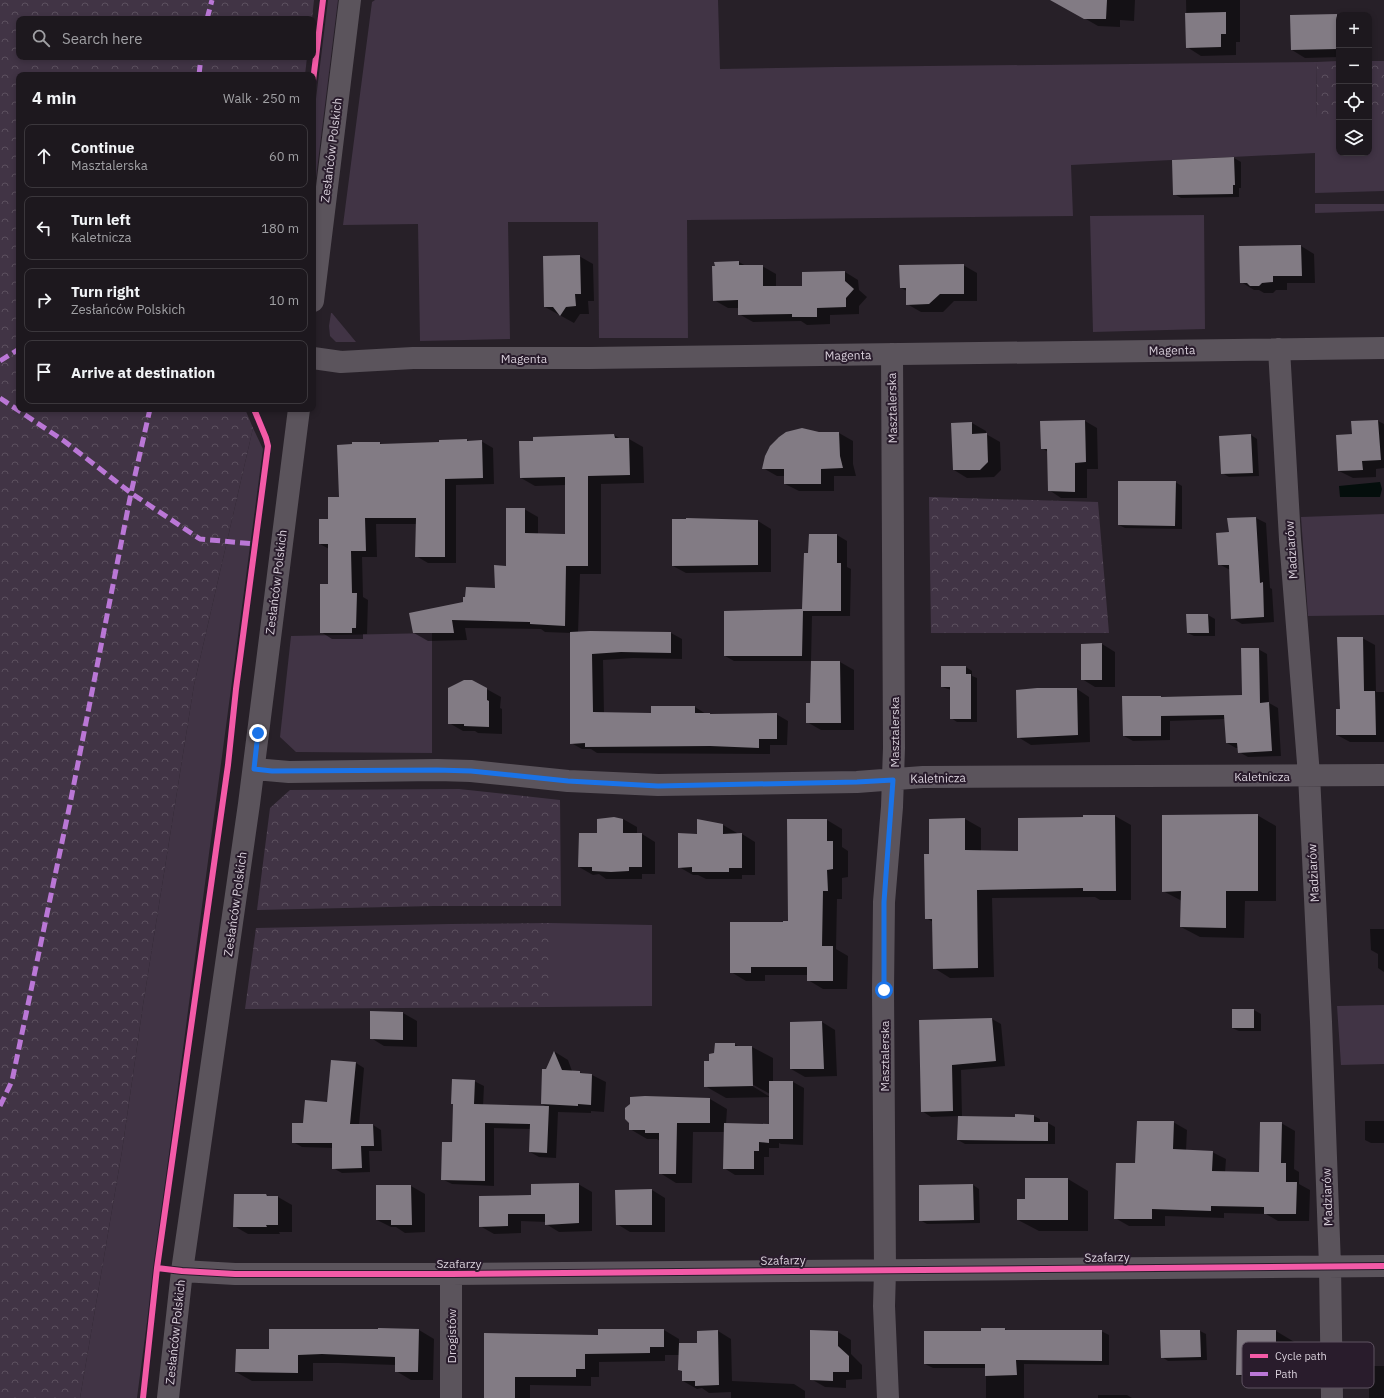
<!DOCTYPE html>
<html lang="en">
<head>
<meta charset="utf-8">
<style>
	body { margin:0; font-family:"IBM Plex Sans",sans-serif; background:#2a252b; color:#f1f3f6 }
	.controls { position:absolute; right:12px; top:12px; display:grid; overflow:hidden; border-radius:8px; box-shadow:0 2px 6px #0003 }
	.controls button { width:36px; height:36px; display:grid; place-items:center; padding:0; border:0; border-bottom:1px solid #3b373c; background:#1d181e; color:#f1f3f6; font:20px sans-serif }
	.stop { position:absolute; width:12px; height:12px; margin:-9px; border:3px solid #1a73e8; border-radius:50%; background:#fff }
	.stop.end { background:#1a73e8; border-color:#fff; box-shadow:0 1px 4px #0008 }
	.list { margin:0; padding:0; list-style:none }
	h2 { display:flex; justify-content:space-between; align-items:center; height:52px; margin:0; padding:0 16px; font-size:17px }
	h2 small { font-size:13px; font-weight:400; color:#a0a0a4 }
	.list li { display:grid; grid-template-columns:26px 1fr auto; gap:12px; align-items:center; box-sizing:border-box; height:64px; margin:0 8px 8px; padding:0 8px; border:1px solid #3b373c; border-radius:8px }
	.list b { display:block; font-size:15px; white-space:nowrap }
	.list p { margin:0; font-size:13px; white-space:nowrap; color:#a0a0a4 }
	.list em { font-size:13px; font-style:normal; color:#a0a0a4 }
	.icon { flex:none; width:22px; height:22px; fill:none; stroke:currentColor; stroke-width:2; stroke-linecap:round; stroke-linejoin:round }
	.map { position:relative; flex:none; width:1384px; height:1398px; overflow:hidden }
	.search { position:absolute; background:#1d181e; box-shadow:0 2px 6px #0003; left:16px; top:16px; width:300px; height:44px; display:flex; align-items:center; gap:10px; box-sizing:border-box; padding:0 14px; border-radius:8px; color:#a0a0a4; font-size:15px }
	.panel { position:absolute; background:#1d181e; box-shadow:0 2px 6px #0003; left:16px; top:72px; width:300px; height:340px; border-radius:8px }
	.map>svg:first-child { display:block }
</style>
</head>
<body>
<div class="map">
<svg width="1384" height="1398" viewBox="0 0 1384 1398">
	<defs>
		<pattern id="forest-crowns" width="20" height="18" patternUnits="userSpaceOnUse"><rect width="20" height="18" fill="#413445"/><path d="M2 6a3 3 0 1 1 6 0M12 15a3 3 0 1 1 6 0" fill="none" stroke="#5c505f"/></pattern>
	</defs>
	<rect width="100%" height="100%" fill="#272028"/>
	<path fill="#413445" d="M328,0H338L313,202V123Z
		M375,0H718L720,69L836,67L1317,62L1316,119H1339V153H1369V118H1384V191L1315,193V153L1071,165L1073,216L687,220L688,338H599L598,222H508L510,339L420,341L418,224L343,225L372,2Z
		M1315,204H1384V211L1315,213Z
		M1204,215L1205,329L1093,332L1090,216Z
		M331,313H332L356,342H336L330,336L329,326Z
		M253,428L263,449L188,1011L137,1398H80L122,1151L143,1005L194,685Z
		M1384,514V615L1308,616L1301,517Z
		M432,633V753L296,752L280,737L291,636Z
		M550,923L652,925V1006L550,1007Z
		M1384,1005V1064L1341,1065L1337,1006Z"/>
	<path fill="url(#forest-crowns)" d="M0,0H314L312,19H19V57H307L305,75H19V409H245L253,428L194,685L143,1005L122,1151L80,1398H0Z
		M1339,61V119H1316L1317,62Z
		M1369,61H1384V118H1369Z
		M929,497L1098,502L1109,633H931Z
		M459,789L560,800L561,906H433L257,910L270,808L290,790Z
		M550,923V1007L245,1009L256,928L451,924Z"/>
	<path fill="#040e0c" d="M1380,482L1382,489L1380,497H1340L1339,486Z"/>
	<path fill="#0007" fill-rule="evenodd" d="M1069,0H1135L1134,21L1120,20V27L1098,26L1072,11Z
		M1186,0H1240V42H1236V55L1201,56L1187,47Z
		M1337,15L1339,16V57L1305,58L1292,50L1291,16Z
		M1234,158L1241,162V188H1239V197L1181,198L1174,194V161Z
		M1301,246L1314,254L1315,283H1287V290H1276L1273,293H1264L1259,290H1254L1241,282Z
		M579,256L593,264L594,301H588L589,314H580L574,323L545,307Z
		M739,262L746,266H762L776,274V287H803L845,272L858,280L859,290L867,297L859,306V314L830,315V324L807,325L801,321L753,322L739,314V308H728L714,300L715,263Z
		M963,265L977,273V301H954L943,312H921L907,304V291L901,288Z
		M1085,421L1097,428L1098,469H1087V498H1061L1049,490L1048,452L1042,448Z
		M1378,421L1384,424V468L1376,469V477L1353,478L1339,471L1353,435Z
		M972,423L986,431V434L1000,442L1001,470L994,477L967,478L954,470L952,424Z
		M818,433H839L853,441V464L856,476H834V491H799L785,484V476H777L763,468Z
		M614,435L621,439H629L643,447L644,483L601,484V574H580L578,633H671L682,639V659L633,658L603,660L604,714H652V707H695L706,714L712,715L776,714L788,721L787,745H770V754L597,753L591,749H582L571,743V633L545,632L541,629L465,628L467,640L428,641L414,633L464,603L496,589L507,567L524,509L538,517V535H566V485L535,486L521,478Z
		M1251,435L1257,439L1259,476L1229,477L1222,473Z
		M467,440L470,442L481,441L493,448L494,484L456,485V563H428L416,556L417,524H376L377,557H362L363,597L368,600L367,634H363V639H332L321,632L330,585L329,549L320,544L329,520L340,498L380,443L383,445L440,443Z
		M1175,482L1182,486V529L1125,528L1119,525Z
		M1256,518L1266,523L1270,588L1272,589L1274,622L1242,624L1232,618L1230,570L1219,564L1230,533L1229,519Z
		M758,521L771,529V572L686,573L673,566Z
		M810,535H837L847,541V567L851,569L850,616H812L811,661H734L725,656L803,610L809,554Z
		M1187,615H1208L1215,619V636H1194L1188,633Z
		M1362,638L1375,645L1376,692H1384V742H1350L1337,735L1341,710Z
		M1102,644L1115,652V687H1095L1082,679Z
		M1258,649L1267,654L1269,703L1278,708L1281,756L1248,757L1239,752L1238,748H1236L1227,743L1225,719L1170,721V740L1133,741L1124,736L1160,697L1163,698L1243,696Z
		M812,662H840L854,670V730H821L807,722L811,704Z
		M966,667L972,671V676L977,678V722H957L951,718V690L942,687Z
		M472,681L501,697L500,708L502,709V734L478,733L475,731H463L449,723Z
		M1077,689L1089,697L1090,742L1031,745L1018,737Z
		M1257,815L1276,826V901H1245L1244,938L1200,937L1181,927L1182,901L1163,891Z
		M1115,816L1131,825V900H1100L1095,897L992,898L994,977L950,978L934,968L933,922L926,918L931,855L965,819L981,828V852H1019V819Z
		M623,819L637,827V834H642L655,842V874H642V879H606L599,874L593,875L579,867L598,834Z
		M698,820L723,825L737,833V834H742L755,842V875H742V879H706L698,875H693L679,867L698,835Z
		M788,820H827L842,829V847L848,851V877L842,878V899H837L836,949L848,956L847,989H823L808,980V975H765V981H746L731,972L784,923L789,922Z
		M1370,929H1384V972L1378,968V954L1371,950Z
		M1233,1010H1254L1261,1014V1031H1239L1232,1028Z
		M371,1012L403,1013L417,1021V1047L384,1046L371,1038Z
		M992,1019L1001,1024L1005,1066L961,1070L962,1117L1016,1118L1034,1116L1040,1119V1123H1048L1055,1127V1144H965L958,1140L959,1116L931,1117L922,1111L920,1021Z
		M822,1022L835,1030L837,1076L805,1077L791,1069Z
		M734,1044L740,1047H752L773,1058V1082H793L804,1088L803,1145L781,1144L779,1143V1148H769V1157H764V1175H735L724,1168L725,1132H693L692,1183H676L660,1173V1141L657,1139H647L630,1129L710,1099L727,1109L726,1124L770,1125V1097L726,1098L705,1086L710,1062L715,1054ZM750,1083L770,1094V1097L749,1084Z
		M555,1052L568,1060L572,1071L592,1075L606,1082L604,1112L591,1111V1113L558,1112L556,1158L539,1157L530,1152L531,1129L494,1128V1186L452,1184L442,1179L474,1081L484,1086L483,1106L547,1107L542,1104L547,1070Z
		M332,1061L356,1063L364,1068L359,1125H373L381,1130L382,1151H369L370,1172L342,1173L333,1168V1148L302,1147L293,1142L304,1124L328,1103Z
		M1365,1121H1384V1143H1371L1365,1140Z
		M1173,1122L1187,1130L1186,1151L1212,1152L1226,1159L1225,1173L1260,1174L1281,1123L1295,1131L1294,1169L1299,1172V1184L1310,1190L1309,1221H1278L1266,1214L1224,1213V1218L1165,1216V1226H1129L1115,1218L1136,1164Z
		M1068,1179L1088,1191V1231H1039L1018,1220L1026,1200Z
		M578,1184L592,1192V1231L559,1232L546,1224V1222L521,1221V1233L494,1234L480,1226L532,1196Z
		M973,1185L979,1189L980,1223L927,1224L920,1220Z
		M411,1186L425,1194V1232L405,1233L396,1227H391L377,1220Z
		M652,1190L665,1198V1232H630L617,1224Z
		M266,1195L270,1197H278L292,1205V1232H279L280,1234H248L234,1226Z
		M1005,1329L1008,1331H1101L1109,1335V1365L1024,1364V1398H986V1368H933L925,1364L982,1332Z
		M419,1330L434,1339L433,1380H411L396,1371V1365L339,1363H313V1381H252L236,1372L270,1350Z
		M599,1330H664L679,1339V1344H698L718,1331L731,1339L732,1381L794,1384L805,1391V1398H731V1392L709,1393L702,1388L697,1389L683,1381V1372L679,1370L680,1355H665V1361L599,1362V1377H591V1386L530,1385V1398H485V1334L599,1336Z
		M1200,1331L1206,1334L1207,1360L1168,1361L1162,1357Z
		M1276,1331L1296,1343V1386H1258L1237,1374Z
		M838,1332L851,1340V1354L862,1365V1379L846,1380V1388L825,1387L811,1379Z
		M1369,1366H1384V1398H1369Z
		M1098,1395H1127L1132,1398H1098Z"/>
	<path fill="#827b84" d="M1050,0H1107L1106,19H1084Z
		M1226,12V34H1221V47L1186,48L1185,13Z
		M1337,14V49L1291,50L1290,15Z
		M1234,157L1235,185H1233V194L1173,195L1172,160Z
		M1301,245L1302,276H1273V282L1262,283L1259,286H1250L1247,283H1240L1239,246Z
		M580,255L581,294H575L576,306L566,307L560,316L553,307H544L543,256Z
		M739,261V265H763V286H802V272L845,271V281L854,289L846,298V307L817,308V317H792V314L738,315V300L713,301L712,266H715L714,262Z
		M964,264V294H940L929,304L906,305V288H900L899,265Z
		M1085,420L1086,462L1075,463V492L1048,491L1047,449H1041L1040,421Z
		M1378,420L1381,460L1362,461L1363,470L1338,471L1336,435L1352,434L1351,421Z
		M972,422V434L987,433L988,462L980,470H953L951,423Z
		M802,428L819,432H839L840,456L843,468L821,469V484H784V469H762L765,456L770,446L779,437L786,432Z
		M614,434L615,438H629L630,475L588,476V566H566L565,626L530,624V622L452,620L454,633H413L409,613L463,602V597H465L466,587L495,588L494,565L506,566V508H525V533L565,534V477L520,478L519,441H533V437Z
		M1251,434L1253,473L1221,474L1219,436Z
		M467,439V441L482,440L483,478L445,479V557H415L416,518H365L366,551H351L352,593H357L356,628H352V633H320V584H328V544H319V519H328V497H339L337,445L352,444V442H380V444L439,442V440Z
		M1118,481H1176L1175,526L1118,525Z
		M1256,517L1260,583L1263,582L1264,617L1231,619L1229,565H1218L1216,533L1229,532L1227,518Z
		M686,518L758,520V565L672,566V519H686Z
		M809,534H837V563H841V611H803L802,656H724V611L802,609L804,553H808Z
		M1186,614H1208L1209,633H1187Z
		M590,631L671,632V653L621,652L592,654L593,712L651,713V706H695V713H710V714L777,713V739H759V748L710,746L585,747V743L570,744V632Z
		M1337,637H1363L1364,691H1375L1376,735H1336V709H1340Z
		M1102,643V680H1081V644Z
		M1241,648H1259L1260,703L1269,702L1272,751L1238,753L1237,743H1226L1224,715L1161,716V736H1123L1122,696H1161V697L1242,695Z
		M811,661H840L841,723H806V703H810Z
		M941,666H966V674H971V719H950V687H941Z
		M464,680H472L487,688V700L489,701V727L464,726V724H448V688Z
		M1037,688H1077L1078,735L1017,738L1016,690Z
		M1258,814V891H1226V928L1180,927L1181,891L1162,892V815Z
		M1083,815H1115L1116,891H1083V888L977,890L978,968L933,969L932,919H925L924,854H929V819L965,818V850L1018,851V818L1083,817Z
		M614,817L623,819V833H642V867H629V871L611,872L592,871V867H578L579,833H597V819Z
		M697,819L723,824V834L742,833V868H729V872H692V867L678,868V833L697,834Z
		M787,819H827V841H833V869L827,870L828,891H823L822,946H833V981H807V967H751V973H730V922H783V921H788Z
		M1232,1009H1254V1028H1232Z
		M370,1011L403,1012V1040L370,1039Z
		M992,1018L996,1061L952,1065L953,1111L921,1112L919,1020Z
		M822,1021L824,1069H790V1022Z
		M715,1043H735V1046H752L753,1086L704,1087V1061H709V1054L714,1053Z
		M554,1051L562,1070L580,1071V1073L592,1074L591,1105L578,1104V1106L541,1104L542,1069H546Z
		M331,1060L356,1062L350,1124H373L374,1146H361L362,1168L332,1169V1143H292V1123H303L305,1100L327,1102Z
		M452,1079L475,1080L474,1104L549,1106L547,1153L529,1152L530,1124L485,1123V1181L441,1180L442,1142H452L453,1104H451Z
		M769,1081H793V1139H769V1126V1143L759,1142V1151H754V1169H723L724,1123L769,1124Z
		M645,1096L710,1098V1123H677L676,1174H659V1133H645V1130H629V1123L625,1119V1108L630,1104V1097Z
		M1015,1114L1034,1115V1122H1048V1141L957,1140L958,1116L1015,1117Z
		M1137,1121H1174L1173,1149L1213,1151L1212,1171L1259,1172L1260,1122H1282L1281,1163H1286V1182H1297L1296,1214H1264V1207L1211,1206V1211L1152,1209V1219H1114L1116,1163H1135Z
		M1025,1178H1068V1220H1017V1199H1025Z
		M579,1183V1223L545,1225V1214H508V1226L479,1227V1196L531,1195V1184Z
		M973,1184L974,1220L919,1221V1185Z
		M376,1185H411L412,1225H391V1220H376Z
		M652,1189V1225H616L615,1190Z
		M234,1194H266L267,1196H278V1225H266L267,1227H233Z
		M378,1328L419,1329L418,1372H395V1357L322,1354L298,1355V1373L235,1372L236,1349H269V1329H378Z
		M981,1328H1005V1330H1102V1361L1016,1360L1017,1375L985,1376V1364H924V1331H981Z
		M598,1329H664V1347H650V1353L585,1354V1369H576V1377H515V1398H484V1333L598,1335Z
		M718,1330L719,1385L695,1386V1381H682V1371L678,1370L679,1343H697V1331Z
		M810,1330L838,1331V1346L849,1356V1372H833V1381L810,1380Z
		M1160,1330H1200L1201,1357L1161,1358Z
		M1237,1330H1276V1375H1236Z"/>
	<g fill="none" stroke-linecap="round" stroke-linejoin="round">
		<path stroke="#5b545c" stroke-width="22" d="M313,301L350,0
			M1279,349L1290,539L1309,775L1321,1022L1330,1266L1332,1398
			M313,358L341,362L413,358H590L1384,348
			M254,769L289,772L437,770L471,771L568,781L658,785L857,782L923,777L1384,775
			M182,1271L235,1274H451L1384,1266
			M451,1274V1398
			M168,1398L182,1271L249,804L299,409
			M888,1398L884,1306L885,1271L883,990L884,902L892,807L894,748L892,354"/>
		<path stroke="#ba77d6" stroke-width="5" stroke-dasharray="10 5" stroke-linecap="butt" d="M207,19L212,0
			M199,75L201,57
			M0,361L19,349
			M0,398L64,441L131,493L200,539L255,544
			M0,1106L12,1081L70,804L131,493L150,409"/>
		<g stroke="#291c2c" stroke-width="8">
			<path id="cycleway" d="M313,81L323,0
				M157,1268L182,1271L235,1274H451L1384,1266
				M143,1398L157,1268L228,765L236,689L268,446L266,438L254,409"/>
		</g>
		<use href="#cycleway" stroke="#f35aa7" stroke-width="6"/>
	</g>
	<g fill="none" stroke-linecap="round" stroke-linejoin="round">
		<path stroke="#1a73e8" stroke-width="5" d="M258,733L254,769L272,771L437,770L471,771L568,781L658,786L857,782L893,780L884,902V990"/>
	</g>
	<g text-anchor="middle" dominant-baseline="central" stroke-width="4" stroke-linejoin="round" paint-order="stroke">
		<g font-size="12" fill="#d9d0db" stroke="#291c2c">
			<text transform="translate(331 150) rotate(-83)">Zesłańców Polskich</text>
			<text transform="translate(1172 350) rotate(-1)">Magenta</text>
			<text transform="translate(848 355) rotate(-1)">Magenta</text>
			<text x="524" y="358">Magenta</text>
			<text transform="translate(892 408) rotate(-91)">Masztalerska</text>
			<text transform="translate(1291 550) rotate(-94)">Madziarów</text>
			<text transform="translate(276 582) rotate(-83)">Zesłańców Polskich</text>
			<text transform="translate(894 732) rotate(-90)">Masztalerska</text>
			<text x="1262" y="776">Kaletnicza</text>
			<text transform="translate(938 778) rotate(-1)">Kaletnicza</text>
			<text transform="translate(1313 873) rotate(-93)">Madziarów</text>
			<text transform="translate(235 904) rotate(-82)">Zesłańców Polskich</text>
			<text transform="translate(884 1056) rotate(-90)">Masztalerska</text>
			<text transform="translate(1327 1197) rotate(-92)">Madziarów</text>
			<text transform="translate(1107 1257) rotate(-1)">Szafarzy</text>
			<text transform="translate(783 1260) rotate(-1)">Szafarzy</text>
			<text x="459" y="1263">Szafarzy</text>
			<text transform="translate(175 1332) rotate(-84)">Zesłańców Polskich</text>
			<text transform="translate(451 1336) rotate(-90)">Drogistów</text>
		</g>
	</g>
	<rect x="1242" y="1342" width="132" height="46" rx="6" fill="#291c2c" stroke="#5e5261" stroke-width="1"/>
	<rect x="1250" y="1354" width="18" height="4" fill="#f35aa7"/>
	<rect x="1250" y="1372" width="18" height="4" fill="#ba77d6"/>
	<g font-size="11" fill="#d9d0db">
		<text x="1275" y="1360">Cycle path</text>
		<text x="1275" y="1378">Path</text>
	</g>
</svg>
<div class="controls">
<button>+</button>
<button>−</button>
<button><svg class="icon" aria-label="locate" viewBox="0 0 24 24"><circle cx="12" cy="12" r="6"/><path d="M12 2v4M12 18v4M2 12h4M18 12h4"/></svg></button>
<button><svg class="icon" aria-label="layers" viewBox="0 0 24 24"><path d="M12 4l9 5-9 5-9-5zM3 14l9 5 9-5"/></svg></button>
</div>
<div class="stop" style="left:884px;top:990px"></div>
<div class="stop end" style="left:258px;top:733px"></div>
<div class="search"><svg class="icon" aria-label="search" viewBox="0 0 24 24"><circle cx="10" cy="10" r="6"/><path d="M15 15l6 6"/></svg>Search here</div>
<section class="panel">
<h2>4 min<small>Walk · 250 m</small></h2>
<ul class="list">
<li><svg class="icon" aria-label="ahead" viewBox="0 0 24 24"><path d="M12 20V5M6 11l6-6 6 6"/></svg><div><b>Continue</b><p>Masztalerska</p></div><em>60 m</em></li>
<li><svg class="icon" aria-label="left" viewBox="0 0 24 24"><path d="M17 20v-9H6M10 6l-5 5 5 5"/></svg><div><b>Turn left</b><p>Kaletnicza</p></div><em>180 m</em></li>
<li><svg class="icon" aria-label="right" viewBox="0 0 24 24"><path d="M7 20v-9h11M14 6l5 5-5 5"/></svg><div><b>Turn right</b><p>Zesłańców Polskich</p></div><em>10 m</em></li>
<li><svg class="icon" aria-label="arrive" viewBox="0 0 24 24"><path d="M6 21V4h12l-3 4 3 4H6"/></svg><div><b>Arrive at destination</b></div></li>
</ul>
</section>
</div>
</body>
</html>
